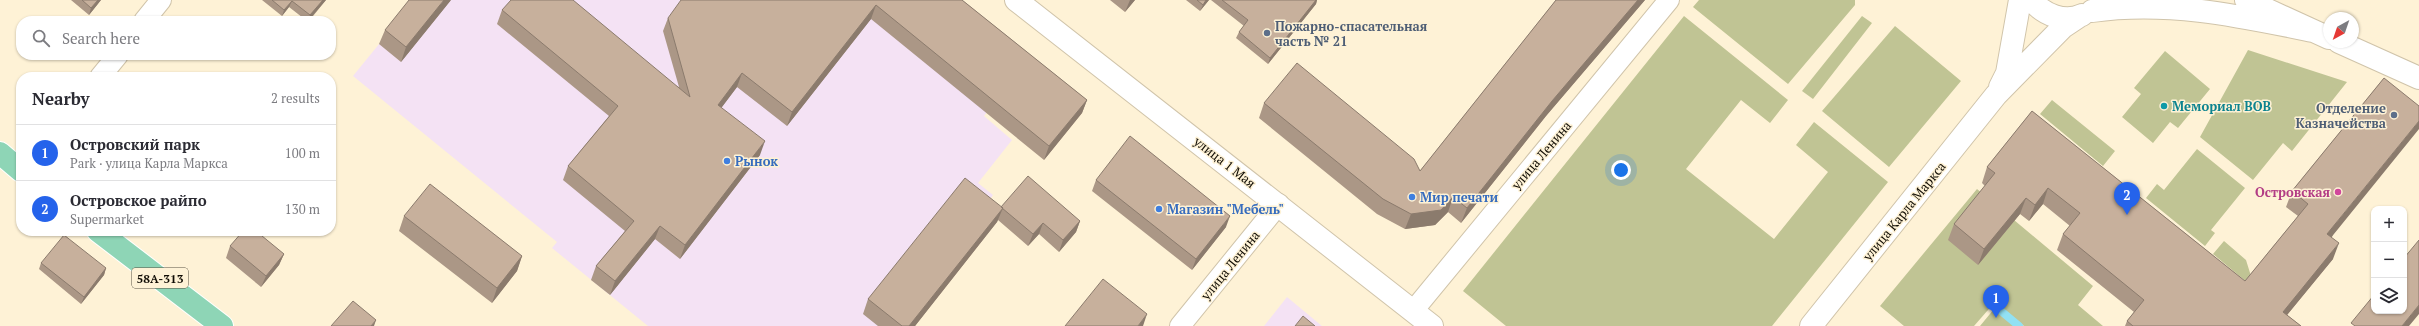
<!DOCTYPE html>
<html lang="en">
<head>
<meta charset="utf-8">
<style>
	body { margin:0; font-family:"PT Serif",serif; background:#f2f2f3; color:#2b2b33 }
	.controls { position:absolute; right:12px; bottom:12px; display:grid; overflow:hidden; border-radius:8px; box-shadow:0 1px 3px #0004 }
	.controls button { width:36px; height:36px; display:grid; place-items:center; padding:0; border:0; border-bottom:1px solid #e1e1e2; background:#fff; color:#2b2b33; font:20px sans-serif }
	.compass { position:absolute; left:2323px; top:12px; width:36px; height:36px; border-radius:50%; background:#fff; box-shadow:0 1px 3px #0004; rotate:220deg }
	.you { position:absolute; left:1621px; top:170px; width:14px; height:14px; margin:-10px; border:3px solid #fff; border-radius:50%; background:#1a73e8; box-shadow:0 0 0 6px #1a73e833 }
	.badge { display:grid; place-items:center; width:26px; height:26px; border-radius:50%; background:#2563eb; color:#fff; font-size:13px; font-weight:700 }
	.pin { position:absolute; translate:-50% -33px; filter:drop-shadow(0 1px 2px #0008) }
	.pin::after { content:''; position:absolute; top:21px; width:14px; height:12px; background:inherit; clip-path:polygon(0 0,100% 0,50% 100%) }
	.list { margin:0; padding:0; list-style:none }
	h2 { display:flex; justify-content:space-between; align-items:center; height:52px; margin:0; padding:0 16px; font-size:17px }
	h2 small { font-size:13px; font-weight:400; color:#7c7c81 }
	.list li { display:grid; grid-template-columns:26px 1fr auto; gap:12px; align-items:center; box-sizing:border-box; height:56px; padding:0 16px; border-top:1px solid #e1e1e2 }
	.list b { display:block; font-size:15px; white-space:nowrap }
	.list p { margin:0; font-size:13px; white-space:nowrap; color:#7c7c81 }
	.list em { font-size:13px; font-style:normal; color:#7c7c81 }
	.icon { flex:none; width:22px; height:22px; fill:none; stroke:currentColor; stroke-width:2; stroke-linecap:round; stroke-linejoin:round }
	.map { position:relative; flex:none; width:2419px; height:326px; overflow:hidden }
	.search { position:absolute; background:#fff; box-shadow:0 1px 3px #0004; left:16px; top:16px; width:320px; height:44px; display:flex; align-items:center; gap:10px; box-sizing:border-box; padding:0 14px; border-radius:16px; color:#7c7c81; font-size:15px }
	.panel { position:absolute; background:#fff; box-shadow:0 1px 3px #0004; left:16px; top:72px; width:320px; height:164px; border-radius:16px }
	.map>svg:first-child { display:block }
</style>
</head>
<body>
<div class="map">
<svg width="2419" height="326" viewBox="0 0 2419 326">
	<rect width="100%" height="100%" fill="#fef2d6"/>
	<path fill="#f4e2f4" d="M415,0H926L987,112L984,116L1012,140L978,183L993,195L901,326H648L552,248L557,242L353,76Z
		M1287,297L1322,326H1264Z"/>
	<path fill="#c0c494" d="M1699,0H1855V5L1788,84L1693,7Z
		M1684,16L1788,100L1770,123L1741,100L1686,169L1774,239L1828,172L1796,145L1814,122L1888,182L1772,326H1506L1463,291Z
		M1862,16L1872,23L1813,99L1802,91Z
		M1895,26L1961,81L1889,167L1822,111Z
		M2248,50L2347,82L2292,151L2283,143L2253,180L2200,137Z
		M2165,51L2210,89L2178,128L2170,122L2153,143L2122,117L2141,94L2134,88Z
		M2052,100L2115,151L2103,166L2040,114Z
		M2197,149L2245,188L2211,230L2215,233L2205,246L2146,198L2157,184L2164,190Z
		M1977,189L2093,286L2078,305L2103,326H2024L1995,302L1974,326H1904L1880,306Z
		M2224,241L2246,260L2255,289L2213,254Z
		M1994,309L2014,326H1980Z"/>
	<g fill="none" stroke-linecap="round" stroke-linejoin="round">
		<path stroke="#92e1f3" stroke-width="8" d="M1995,306L2019,326"/>
		<g stroke="#d0c4aa" stroke-width="22">
			<path id="street" d="M144,21L161,0
				M100,77L118,55
				M1413,311L1669,0
				M1180,326L1279,204"/>
		</g>
		<g stroke="#d0c4aa" stroke-width="24">
			<path id="secondary" d="M1016,0L1432,326
				M2032,0C2043,15 2065,23 2082,15
				M2246,0L2329,38
				M2092,11C2167,0 2240,16 2313,31
				M2339,42L2419,78
				M2000,87L2007,73L2020,0
				M1811,326L1996,95L2063,27L2078,17"/>
		</g>
		<g stroke="#fff" stroke-width="24">
			<path id="primary" d="M0,153L21,171
				M98,231L222,326"/>
		</g>
		<use href="#street" stroke="#fff" stroke-width="20"/>
		<use href="#secondary" stroke="#fff" stroke-width="22"/>
		<use href="#primary" stroke="#8ed5b6" stroke-width="22"/>
	</g>
	<path fill="#ab9786" d="M71,0H101L89,15Z
		M262,0H326L309,21H307L289,7L282,16Z
		M451,0L401,62L379,44L385,30Z
		M962,0L1087,100L1082,113L1044,160L871,19L787,126L737,87L721,108L760,155L680,259L655,239L610,295L591,280L596,266L625,231L563,180L568,166L609,116L497,24L502,10L679,87L663,31L668,18Z
		M1110,0H1135L1125,12Z
		M1186,0H1209L1200,11Z
		M1211,0H1317L1316,4L1268,64L1236,38L1239,32L1244,26Z
		M1556,0H1645L1546,116L1461,223L1448,212L1435,225L1405,229L1377,214L1259,118L1264,103L1420,171Z
		M2384,78L2332,237L2333,259L2287,315L2301,326H2125L2127,321L2134,312L2057,250L2063,234L2070,226L2043,204L2029,221L2020,214L1978,265L1948,240L1954,224L1985,186L1982,183L1987,167L2032,111L2245,281L2298,216L2286,207L2292,191Z
		M1096,180L1226,227L1192,270L1092,191Z
		M1001,207L1080,221L1076,232L1059,252L1039,234L1028,246L998,220L997,222L915,326H878L863,314L868,299Z
		M404,216L522,256L517,271L492,303L399,231Z
		M230,246L284,254L279,265L261,287L226,258Z
		M41,263L106,268L104,275L81,304L39,269Z"/>
	<path fill="#8b7b6d" d="M98,0H101L89,15L91,8Z
		M323,0H326L308,21L310,15Z
		M444,0H451L401,62L406,47Z
		M1130,0H1135L1125,12Z
		M1206,0H1209L1200,11L1203,5Z
		M1316,0H1317L1316,4L1268,64L1270,58Z
		M1638,0H1645L1546,116L1461,223L1467,208L1552,101Z
		M292,1L289,7L282,16L284,10Z
		M876,5L871,19L787,126L792,112Z
		M742,73L737,87L713,119L718,105Z
		M1087,100L1082,113L1044,160L1049,146Z
		M2419,121V129L2321,250L2327,234Z
		M765,141L760,155L680,259L685,245Z
		M2048,188L2043,204L2029,221L2035,205Z
		M1453,197L1448,212L1435,225L1405,229L1411,214Z
		M2026,198L2020,214L1978,265L1984,249Z
		M1003,208L997,222L915,326H909Z
		M1230,216L1226,227L1192,270L1196,259Z
		M1080,221L1076,232L1059,252L1063,240Z
		M1043,223L1039,234L1028,246L1033,234Z
		M660,226L655,239L610,295L615,281Z
		M2339,243L2333,259L2278,326L2283,312Z
		M284,254L279,265L261,287L266,276Z
		M522,256L517,271L492,303L497,288Z
		M106,268L104,275L81,304L84,297Z
		M2419,305V314L2409,326H2402Z
		M1147,314L1143,326H1138Z
		M376,320L374,326H371Z"/>
	<path fill="#c7b09c" stroke="#8b7b6d" d="M82,0H98L91,8Z
		M272,0H323L310,15L292,1L284,10Z
		M409,0H444L406,47L385,30Z
		M511,0H573L690,97L668,18L681,0H962L1087,100L1049,146L876,5L792,112L742,73L718,105L765,141L685,245L660,226L615,281L596,266L634,221L568,166L618,106L502,10Z
		M1197,0H1206L1203,5Z
		M1222,0H1316L1270,58L1239,32L1248,20Z
		M1556,0H1638L1552,101L1467,208L1453,197L1441,210L1411,214L1383,199L1264,103L1297,63L1414,159L1420,171Z
		M2384,78L2419,106V121L2327,234L2339,243L2283,312L2301,326H2133L2127,321L2144,300L2063,234L2080,213L2048,188L2035,205L2026,198L1984,249L1954,224L1995,173L1987,167L2032,111L2245,281L2308,204L2292,191Z
		M1130,136L1230,216L1196,259L1096,180Z
		M1028,176L1080,221L1063,240L1043,223L1033,234L1002,208H1003L1001,207Z
		M965,178L1003,208L909,326H902L868,299Z
		M430,184L522,256L497,288L404,216Z
		M243,231H256L284,254L266,276L230,246Z
		M64,235L106,268L84,297L41,263Z
		M2419,240V305L2402,326H2355L2351,323L2374,295V311H2404V258Z
		M1103,279L1147,314L1138,326H1065Z
		M353,301L376,320L371,326H331Z
		M1303,316L1315,326H1295Z"/>
	<g fill="#5c6f8a" stroke="#fef2d6" stroke-width="1.5">
		<circle cx="1267" cy="33" r="4"/>
		<circle cx="2394" cy="115" r="4"/>
	</g>
	<circle fill="#0f9aa8" stroke="#fef2d6" stroke-width="1.5" cx="2164" cy="106" r="4"/>
	<g fill="#3f7fe0" stroke="#fef2d6" stroke-width="1.5">
		<circle cx="727" cy="161" r="4"/>
		<circle cx="1412" cy="197" r="4"/>
		<circle cx="1159" cy="209" r="4"/>
	</g>
	<circle fill="#d1479c" stroke="#fef2d6" stroke-width="1.5" cx="2338" cy="192" r="4"/>
	<g text-anchor="middle" dominant-baseline="central" stroke-width="3" stroke-linejoin="round" paint-order="stroke">
		<rect fill="#fef2d6" stroke="#575042" stroke-width="1" x="132" y="268" width="56" height="20" rx="3"/>
		<g font-size="12" font-weight="bold" fill="#0f0b03">
			<text x="160" y="278">58А-313</text>
		</g>
		<g font-size="13" font-weight="bold" fill="#4e5e75" stroke="#fef2d6" text-anchor="start">
			<text x="1275" y="26">Пожарно-спасательная<tspan x="1275" dy="15">часть № 21</tspan></text>
			<text x="2386" y="108" text-anchor="end">Отделение<tspan x="2386" dy="15">Казначейства</tspan></text>
		</g>
		<g font-size="13" font-weight="bold" fill="#0d838f" stroke="#fef2d6" text-anchor="start">
			<text x="2172" y="106">Мемориал ВОВ</text>
		</g>
		<g font-size="13" fill="#0f0b03" stroke="#fef2d6">
			<text transform="translate(1541 155) rotate(-50)">улица Ленина</text>
			<text transform="translate(1225 162) rotate(38)">улица 1 Мая</text>
			<text transform="translate(1904 211) rotate(-51)">улица Карла Маркса</text>
			<text transform="translate(1230 265) rotate(-51)">улица Ленина</text>
		</g>
		<g font-size="13" font-weight="bold" fill="#366cbe" stroke="#fef2d6" text-anchor="start">
			<text x="735" y="161">Рынок</text>
			<text x="1420" y="197">Мир печати</text>
			<text x="1167" y="209">Магазин "Мебель"</text>
		</g>
		<g font-size="13" font-weight="bold" fill="#b23c85" stroke="#fef2d6" text-anchor="end">
			<text x="2330" y="192">Островская</text>
		</g>
	</g>
</svg>
<div class="controls">
<button>+</button>
<button>−</button>
<button><svg class="icon" aria-label="layers" viewBox="0 0 24 24"><path d="M12 4l9 5-9 5-9-5zM3 14l9 5 9-5"/></svg></button>
</div>
<svg class="compass" viewBox="-18 -18 36 36"><path d="M0-13l5 13h-10z" fill="#e53935"/><path d="M0 13l5-13h-10z" fill="#7c7c81"/></svg>
<div class="you"></div>
<div class="pin badge" style="left:1996px;top:318px">1</div>
<div class="pin badge" style="left:2127px;top:215px">2</div>
<div class="search"><svg class="icon" aria-label="search" viewBox="0 0 24 24"><circle cx="10" cy="10" r="6"/><path d="M15 15l6 6"/></svg>Search here</div>
<section class="panel">
<h2>Nearby<small>2 results</small></h2>
<ul class="list">
<li><span class="badge">1</span><div><b>Островский парк</b><p>Park · улица Карла Маркса</p></div><em>100 m</em></li>
<li><span class="badge">2</span><div><b>Островское райпо</b><p>Supermarket</p></div><em>130 m</em></li>
</ul>
</section>
</div>
</body>
</html>
